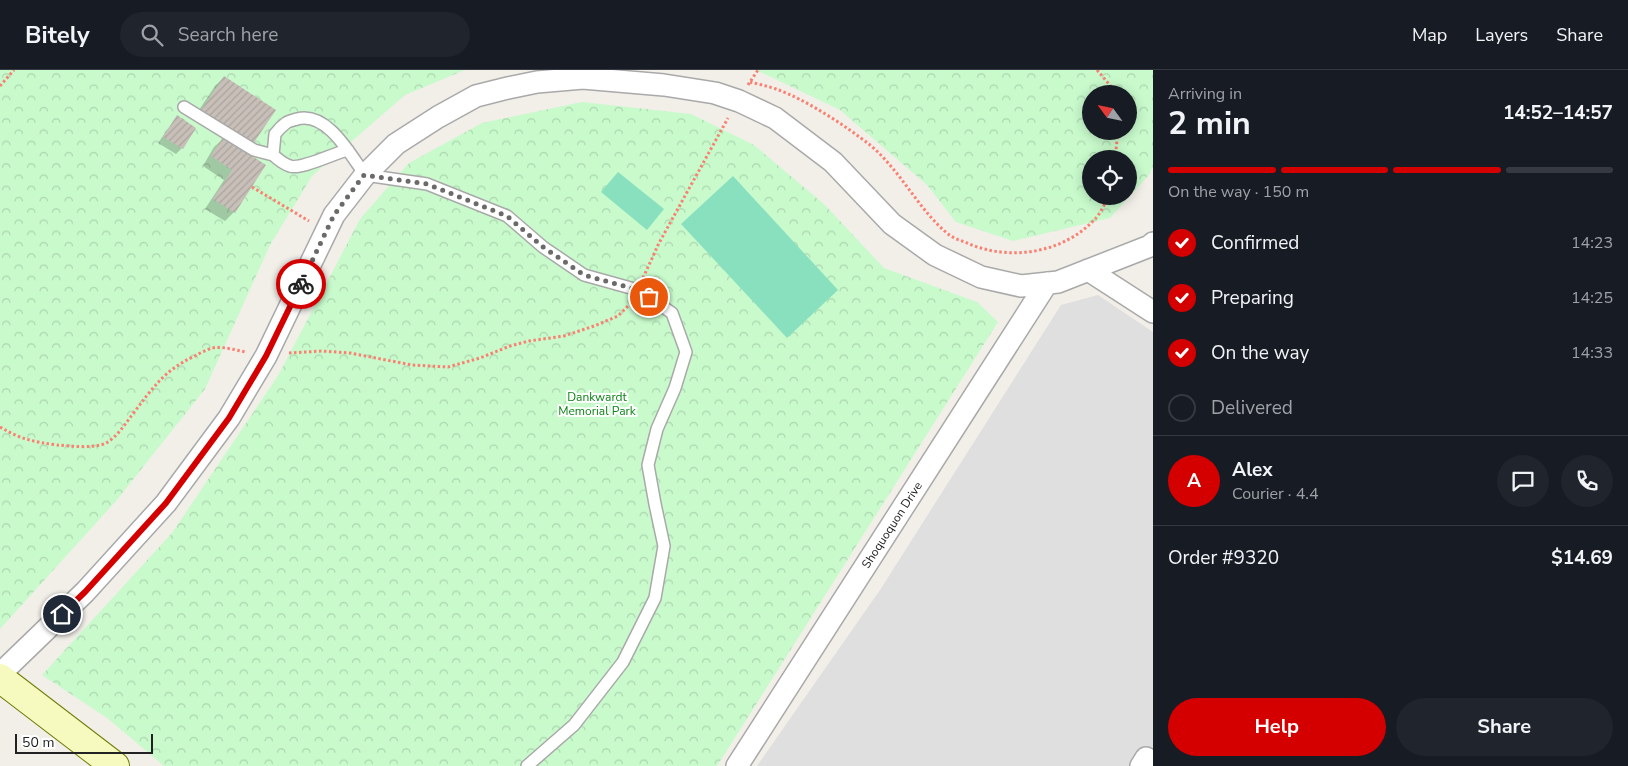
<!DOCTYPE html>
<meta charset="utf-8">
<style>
body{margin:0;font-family:"Nunito Sans",sans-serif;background:#20242c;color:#f1f3f6;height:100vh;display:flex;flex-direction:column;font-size:19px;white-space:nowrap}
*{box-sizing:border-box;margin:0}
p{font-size:16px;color:#9ea1a6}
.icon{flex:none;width:28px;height:28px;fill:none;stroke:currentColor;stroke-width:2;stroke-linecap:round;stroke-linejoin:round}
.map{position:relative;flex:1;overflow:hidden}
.sheet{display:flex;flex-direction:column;background:#171b24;width:475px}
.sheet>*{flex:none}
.needle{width:32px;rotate:303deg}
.tools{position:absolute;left:1082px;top:15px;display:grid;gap:10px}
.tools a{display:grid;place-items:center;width:55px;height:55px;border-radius:50%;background:#171b24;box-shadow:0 2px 12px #0003;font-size:25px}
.scale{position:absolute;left:15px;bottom:12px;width:138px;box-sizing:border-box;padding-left:5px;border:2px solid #222;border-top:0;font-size:14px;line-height:18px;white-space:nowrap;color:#222;-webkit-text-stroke:4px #fff;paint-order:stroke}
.pin{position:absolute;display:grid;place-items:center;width:42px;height:42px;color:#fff;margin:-21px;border:2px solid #fff;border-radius:50%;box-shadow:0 1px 5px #0007}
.courier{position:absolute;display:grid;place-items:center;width:50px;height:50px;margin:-25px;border:4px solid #d40000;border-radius:50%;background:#fff;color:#222;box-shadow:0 1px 6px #0007}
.head em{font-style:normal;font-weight:700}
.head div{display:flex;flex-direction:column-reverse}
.head{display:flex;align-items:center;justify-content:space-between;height:85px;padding:0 15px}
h1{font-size:32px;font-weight:700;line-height:38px}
.bar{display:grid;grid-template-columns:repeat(4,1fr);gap:8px 5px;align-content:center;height:60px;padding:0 15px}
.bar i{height:6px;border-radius:4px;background:#363941}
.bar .selected{background:#d40000}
.bar p{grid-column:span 4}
.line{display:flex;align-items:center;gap:12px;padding:0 15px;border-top:1px solid #363941}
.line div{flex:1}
.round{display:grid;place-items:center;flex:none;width:52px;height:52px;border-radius:26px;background:#20242c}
ol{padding:0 15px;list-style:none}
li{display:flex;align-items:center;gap:15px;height:55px}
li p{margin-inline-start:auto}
li .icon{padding:5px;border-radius:50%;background:#d40000;color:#fff;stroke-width:4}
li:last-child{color:#9ea1a6}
li i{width:28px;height:28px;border:2px solid #363941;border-radius:50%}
.button{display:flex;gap:10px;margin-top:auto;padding:10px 15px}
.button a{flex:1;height:58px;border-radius:30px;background:#d40000;color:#fff;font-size:20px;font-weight:700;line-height:58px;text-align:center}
.button a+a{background:#20242c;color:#f1f3f6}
header{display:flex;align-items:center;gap:30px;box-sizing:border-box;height:70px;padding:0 25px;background:#171b24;border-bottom:1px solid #363941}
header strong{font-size:24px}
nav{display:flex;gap:28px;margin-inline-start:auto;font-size:18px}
.search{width:350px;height:45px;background:#20242c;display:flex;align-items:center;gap:12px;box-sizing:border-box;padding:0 18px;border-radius:28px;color:#9ea1a6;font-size:19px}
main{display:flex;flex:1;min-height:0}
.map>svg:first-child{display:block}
.residential{fill:#e0dfdf}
.park{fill:url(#park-crowns);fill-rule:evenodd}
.pitch{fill:#88e0be}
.shadow{fill:#0003}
.building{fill:url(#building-hatch)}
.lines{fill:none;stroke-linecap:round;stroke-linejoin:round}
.lane-casing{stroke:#a9a9a9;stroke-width:14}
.street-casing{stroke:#a9a9a9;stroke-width:24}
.secondary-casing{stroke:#707d05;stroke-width:30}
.path{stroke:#fa8072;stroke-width:3;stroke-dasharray:2.5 2.5;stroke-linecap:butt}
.lane{stroke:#fff;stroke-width:11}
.street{stroke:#fff;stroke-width:21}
.secondary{stroke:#f7fabf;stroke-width:28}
.done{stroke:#6b6a68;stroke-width:5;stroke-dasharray:0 9}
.route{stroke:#d40000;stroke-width:6}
.labels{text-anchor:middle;stroke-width:4;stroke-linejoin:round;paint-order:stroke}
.park-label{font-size:12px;fill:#0c8416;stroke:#fff}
.street-label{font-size:12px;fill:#222;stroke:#fff}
</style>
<header>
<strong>Bitely</strong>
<div class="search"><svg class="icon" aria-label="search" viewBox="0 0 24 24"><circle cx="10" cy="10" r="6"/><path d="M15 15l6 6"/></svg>Search here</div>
<nav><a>Map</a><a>Layers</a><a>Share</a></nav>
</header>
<main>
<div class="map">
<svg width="1153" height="696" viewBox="0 0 1153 696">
<defs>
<pattern id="park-crowns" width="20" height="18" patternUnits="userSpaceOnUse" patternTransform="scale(1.25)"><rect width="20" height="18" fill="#c8facc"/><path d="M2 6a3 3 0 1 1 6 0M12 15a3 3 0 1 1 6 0" fill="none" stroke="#acd6af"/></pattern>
<pattern id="building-hatch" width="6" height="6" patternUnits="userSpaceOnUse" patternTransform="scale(1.25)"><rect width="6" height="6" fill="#c7bfb8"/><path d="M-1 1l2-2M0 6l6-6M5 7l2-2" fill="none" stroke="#aba49e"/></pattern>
</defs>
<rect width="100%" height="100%" fill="#f2efe9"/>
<path class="residential" d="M1098 225 1153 262V696H757L880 520 1061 235Z"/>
<path class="park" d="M0 0H465L405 25 312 106 270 175 205 319 116 431 0 559Z
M756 0H1153V96L1149 105 1110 148 1013 171 956 152 927 115 840 40ZM1091 24H1129V61H1091ZM1091 89H1129V126H1091Z
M582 32 691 44 754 75 825 135 884 198 977 232 998 252 717 696H164L107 648 42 605 172 463 279 304 360 149 409 93 482 53Z"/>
<path class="pitch" d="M618 102 664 139 647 160 601 122Z
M733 106 838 220 787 268 681 154Z"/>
<path class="shadow" d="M224 7 252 73 244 82 264 95 234 142 225 151 205 139 224 110 203 96 214 77 223 69 193 49 215 16Z
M177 47 195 58 182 78 176 84 158 73 172 53Z"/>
<path class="building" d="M224 6 276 40 253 74 201 40Z
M177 45 196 58 183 79 163 67Z
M223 67 266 95 235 143 213 129 232 100 211 86Z"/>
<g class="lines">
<g class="lane-casing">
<path id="lane" d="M184 37 254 80 273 85
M348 80C334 83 301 100 290 96 283 94 278 89 273 85L275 64C278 60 282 56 286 53 289 51 294 50 297 49 327 41 350 84 365 105L427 114 507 146 543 177 584 205 638 220 672 243 686 282 675 318 657 359 648 395 655 434 664 476 655 528 623 592 574 655 527 696"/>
</g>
<g class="street-casing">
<path id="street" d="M1088 200 1153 242
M0 604 85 522 166 433 229 348 266 286 334 145 365 105 396 74 438 47 476 26 508 18 537 12 583 8 664 15 715 23 739 31 775 48 833 92 892 154 935 185 981 207 1021 216 1058 212 1150 176 1153 173
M737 696 1047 213
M1141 696 1146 688"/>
</g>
<g class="secondary-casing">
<path id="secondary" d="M0 608 115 696"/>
</g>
<path class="path" d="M1097 0 1114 20 1115 24
M750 12C758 14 767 16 776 19 805 29 846 56 870 75 901 101 918 139 948 164 953 168 959 170 965 172 1007 192 1063 184 1095 149 1100 144 1105 134 1108 126
M748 15 758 0
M0 16 14 0
M1115 89 1118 61
M252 117 309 151
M643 208 659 173 728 48
M289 283 322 281 350 283 412 295 448 297 480 288 510 276 529 271 564 266 594 256 618 246 632 232
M0 357C20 369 34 372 57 375 71 376 94 379 106 373 117 367 125 354 132 345 152 319 164 300 195 286 200 283 206 280 212 278 223 276 235 280 246 282"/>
<use href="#lane" class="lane"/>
<use href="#street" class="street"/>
<use href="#secondary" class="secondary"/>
</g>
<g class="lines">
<path class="done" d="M301 214 334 145 364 105 427 114 507 146 543 177 584 205 638 220 649 227"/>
<path class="route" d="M62 544 85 522 166 433 229 348 266 286 301 214"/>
</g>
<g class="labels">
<g class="park-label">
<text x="597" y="331">Dankwardt<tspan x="597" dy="14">Memorial Park</tspan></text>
</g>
<g class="street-label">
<text transform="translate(892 455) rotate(-57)" y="4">Shoquoquon Drive</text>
</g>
</g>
</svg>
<div class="tools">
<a><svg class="needle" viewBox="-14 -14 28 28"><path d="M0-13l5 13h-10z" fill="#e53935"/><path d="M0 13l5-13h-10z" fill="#9ea1a6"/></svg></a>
<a><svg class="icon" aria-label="locate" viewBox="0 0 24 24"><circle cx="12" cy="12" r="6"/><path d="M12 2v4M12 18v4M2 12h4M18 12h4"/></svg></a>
</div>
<div class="scale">50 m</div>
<div class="pin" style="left:649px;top:227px;background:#ea580c"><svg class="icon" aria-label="bag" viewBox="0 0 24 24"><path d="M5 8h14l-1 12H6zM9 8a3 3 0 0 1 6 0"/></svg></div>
<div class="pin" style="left:62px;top:544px;background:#1f2937"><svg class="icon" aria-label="home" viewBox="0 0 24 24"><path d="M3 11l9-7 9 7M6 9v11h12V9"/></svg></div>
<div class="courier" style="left:301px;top:214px"><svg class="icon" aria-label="bike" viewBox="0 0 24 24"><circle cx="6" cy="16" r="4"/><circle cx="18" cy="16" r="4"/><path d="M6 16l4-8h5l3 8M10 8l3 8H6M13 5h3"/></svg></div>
</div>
<section class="sheet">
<div class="head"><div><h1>2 min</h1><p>Arriving in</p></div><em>14:52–14:57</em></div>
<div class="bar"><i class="selected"></i><i class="selected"></i><i class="selected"></i><i></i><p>On the way · 150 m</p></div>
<ol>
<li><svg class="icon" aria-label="check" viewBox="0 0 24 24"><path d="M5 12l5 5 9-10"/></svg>Confirmed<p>14:23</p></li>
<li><svg class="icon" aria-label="check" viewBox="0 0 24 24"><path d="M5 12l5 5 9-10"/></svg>Preparing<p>14:25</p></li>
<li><svg class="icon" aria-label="check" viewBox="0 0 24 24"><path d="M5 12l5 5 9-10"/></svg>On the way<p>14:33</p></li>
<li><i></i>Delivered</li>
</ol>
<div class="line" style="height:90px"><b class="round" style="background:#d40000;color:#fff">A</b><div><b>Alex</b><p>Courier · 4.4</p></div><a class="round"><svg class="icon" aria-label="chat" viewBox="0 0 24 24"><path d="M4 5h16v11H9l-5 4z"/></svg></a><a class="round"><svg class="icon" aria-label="phone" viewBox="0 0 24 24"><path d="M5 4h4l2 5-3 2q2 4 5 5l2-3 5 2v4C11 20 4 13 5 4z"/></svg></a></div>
<div class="line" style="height:65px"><div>Order #9320</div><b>$14.69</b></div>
<div class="button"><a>Help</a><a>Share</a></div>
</section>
</main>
